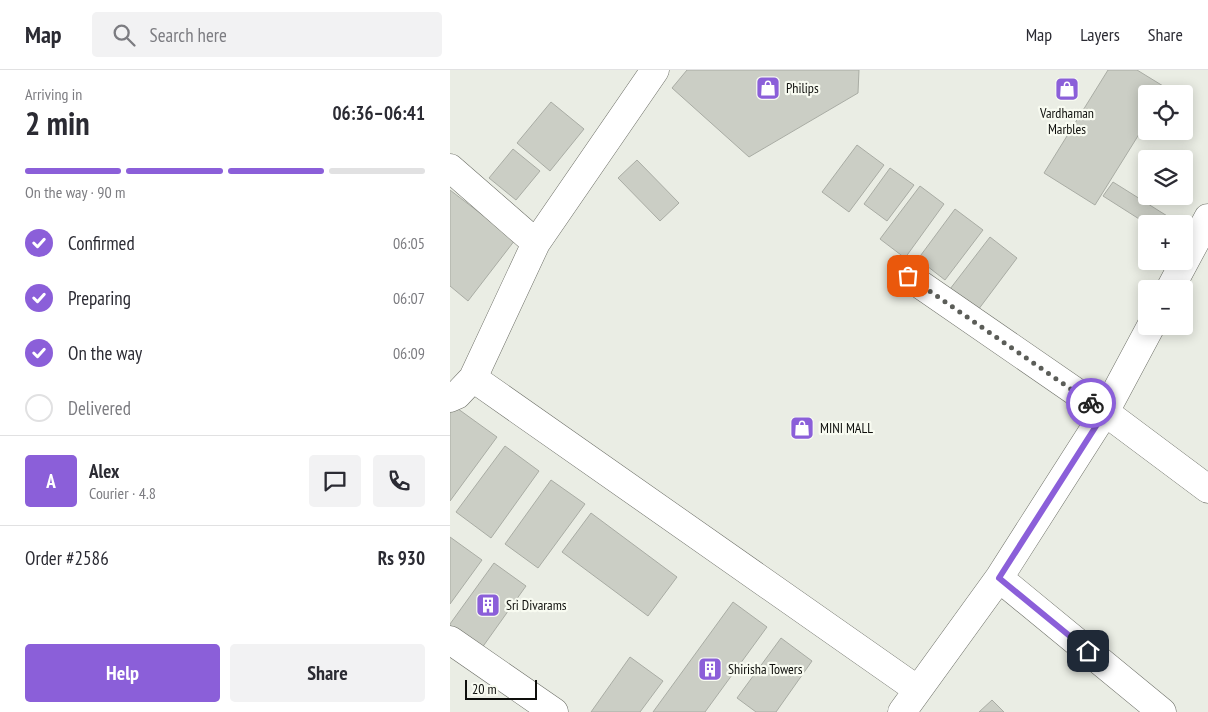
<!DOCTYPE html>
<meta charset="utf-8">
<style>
body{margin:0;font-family:"PT Sans Narrow",sans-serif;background:#f2f2f3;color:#2b2b33;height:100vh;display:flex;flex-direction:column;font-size:19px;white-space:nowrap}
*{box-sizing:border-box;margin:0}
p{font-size:16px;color:#7c7c81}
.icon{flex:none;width:28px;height:28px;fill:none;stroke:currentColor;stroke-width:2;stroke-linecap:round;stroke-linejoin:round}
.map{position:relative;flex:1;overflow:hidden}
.panel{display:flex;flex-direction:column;background:#fff;width:450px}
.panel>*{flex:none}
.fabs{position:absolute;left:688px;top:15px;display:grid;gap:10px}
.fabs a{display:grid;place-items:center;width:55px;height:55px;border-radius:5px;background:#fff;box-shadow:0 2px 12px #0003;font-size:25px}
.scale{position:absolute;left:15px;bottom:12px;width:72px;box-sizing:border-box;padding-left:5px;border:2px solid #0e0f0c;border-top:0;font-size:14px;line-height:18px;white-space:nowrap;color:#0e0f0c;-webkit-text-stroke:4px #f8fbf1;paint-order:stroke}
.pin{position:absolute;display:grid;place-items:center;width:42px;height:42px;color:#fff;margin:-21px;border-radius:10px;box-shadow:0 2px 8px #0006}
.courier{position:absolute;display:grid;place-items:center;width:50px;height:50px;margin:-25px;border:4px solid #8b5fd9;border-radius:50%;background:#fff;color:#222;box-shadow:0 1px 6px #0007}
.headline em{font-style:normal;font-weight:700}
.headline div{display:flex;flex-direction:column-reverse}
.headline{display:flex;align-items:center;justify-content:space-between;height:85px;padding:0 25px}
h1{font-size:32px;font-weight:700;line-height:38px}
.bar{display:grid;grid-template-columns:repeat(4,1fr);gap:8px 5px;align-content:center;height:60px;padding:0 25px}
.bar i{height:6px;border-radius:4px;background:#e1e1e2}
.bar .selected{background:#8b5fd9}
.bar p{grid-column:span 4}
.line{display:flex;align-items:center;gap:12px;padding:0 25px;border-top:1px solid #e1e1e2}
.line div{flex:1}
.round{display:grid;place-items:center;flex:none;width:52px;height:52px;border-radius:5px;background:#f2f2f3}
ol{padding:0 25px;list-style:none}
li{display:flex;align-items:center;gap:15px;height:55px}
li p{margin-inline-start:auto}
li .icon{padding:5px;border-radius:50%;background:#8b5fd9;color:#fff;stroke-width:4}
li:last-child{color:#7c7c81}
li i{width:28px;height:28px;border:2px solid #e1e1e2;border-radius:50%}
.button{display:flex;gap:10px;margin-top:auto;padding:10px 25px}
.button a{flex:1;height:58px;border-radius:5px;background:#8b5fd9;color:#fff;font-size:20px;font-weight:700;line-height:58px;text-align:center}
.button a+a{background:#f2f2f3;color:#2b2b33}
header{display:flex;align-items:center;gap:30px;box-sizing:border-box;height:70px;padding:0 25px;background:#fff;border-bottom:1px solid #e1e1e2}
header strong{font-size:24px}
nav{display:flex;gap:28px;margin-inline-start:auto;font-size:18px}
.search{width:350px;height:45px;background:#f2f2f3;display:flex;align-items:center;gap:12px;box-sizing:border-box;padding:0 18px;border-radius:5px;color:#7c7c81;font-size:19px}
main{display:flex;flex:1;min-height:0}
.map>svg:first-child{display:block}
.building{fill:#cbcec5;stroke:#a9aca4}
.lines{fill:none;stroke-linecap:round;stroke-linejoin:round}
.minor-casing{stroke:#6d6f67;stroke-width:29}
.minor{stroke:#fff;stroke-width:28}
.done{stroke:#5b5d58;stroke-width:5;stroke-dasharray:0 9}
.route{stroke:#8b5fd9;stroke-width:6}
.labels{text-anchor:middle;stroke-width:4.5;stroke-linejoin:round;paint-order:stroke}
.poi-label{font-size:14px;fill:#0e0f0c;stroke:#f8fbf1;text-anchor:start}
</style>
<header>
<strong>Map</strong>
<div class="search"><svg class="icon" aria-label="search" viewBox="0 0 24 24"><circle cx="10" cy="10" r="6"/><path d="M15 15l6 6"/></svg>Search here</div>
<nav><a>Map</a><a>Layers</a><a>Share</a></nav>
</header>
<main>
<section class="panel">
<div class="headline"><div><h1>2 min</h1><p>Arriving in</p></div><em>06:36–06:41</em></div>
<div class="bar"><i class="selected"></i><i class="selected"></i><i class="selected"></i><i></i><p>On the way · 90 m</p></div>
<ol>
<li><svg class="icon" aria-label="check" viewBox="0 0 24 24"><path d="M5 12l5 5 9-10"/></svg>Confirmed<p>06:05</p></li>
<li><svg class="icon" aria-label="check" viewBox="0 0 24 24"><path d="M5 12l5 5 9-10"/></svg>Preparing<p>06:07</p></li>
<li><svg class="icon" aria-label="check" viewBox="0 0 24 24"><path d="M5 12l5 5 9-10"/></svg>On the way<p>06:09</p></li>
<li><i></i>Delivered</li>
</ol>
<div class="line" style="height:90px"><b class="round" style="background:#8b5fd9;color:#fff">A</b><div><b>Alex</b><p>Courier · 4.8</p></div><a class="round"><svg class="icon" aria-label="chat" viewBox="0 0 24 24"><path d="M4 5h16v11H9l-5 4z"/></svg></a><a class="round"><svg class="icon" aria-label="phone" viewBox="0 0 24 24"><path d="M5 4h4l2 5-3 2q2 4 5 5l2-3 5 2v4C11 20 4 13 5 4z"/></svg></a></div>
<div class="line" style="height:65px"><div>Order #2586</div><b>Rs 930</b></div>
<div class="button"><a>Help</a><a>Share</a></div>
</section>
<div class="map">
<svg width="758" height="642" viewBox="0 0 758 642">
<rect width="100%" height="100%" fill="#eaede4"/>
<path class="building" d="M237 0H409L408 23 299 87 222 18Z
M658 0H687L718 19 715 24H696V53L645 135 594 103Z
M101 32 134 59 100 101 67 73Z
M407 75 434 95 399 142 372 122Z
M63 79 90 101 66 130 39 108Z
M187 90 229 133 210 151 168 108Z
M440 98 464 115 437 151 414 134Z
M663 112 722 149 719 154H697L653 126Z
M470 116 494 134 455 188 430 169Z
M0 120 65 170 18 231 0 216Z
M505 139 533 160 495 210 468 189Z
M540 167 567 188 528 240 500 219Z
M4 336 47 367 0 431V342Z
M55 376 89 401 41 468 6 442Z
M101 410 135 434 88 498 55 474Z
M141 443 227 507 198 546 112 482Z
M0 467 32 490 0 534Z
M44 493 76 516 29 582 0 561V554Z
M283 532 317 557 255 642H203Z
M331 568 362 591 326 642H306L287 628Z
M180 587 213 611 190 642H141Z
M542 630 554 642H529Z"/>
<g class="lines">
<g class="minor-casing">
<path id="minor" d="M0 98 86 173
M720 219 758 148
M701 256 655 342 758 419
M23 308 468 620
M0 328 7 325 23 308 86 173 205 0
M549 508 712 642
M0 570 104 642
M452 642 549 508 655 342 458 206"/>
</g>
<use href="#minor" class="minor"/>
</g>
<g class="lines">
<path class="done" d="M458 206 641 333"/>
<path class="route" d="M638 581 549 508 655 342 641 333"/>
</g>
<defs>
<g id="shop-square" transform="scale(1.25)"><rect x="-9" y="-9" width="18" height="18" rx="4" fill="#8b5fd9" stroke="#f8fbf1"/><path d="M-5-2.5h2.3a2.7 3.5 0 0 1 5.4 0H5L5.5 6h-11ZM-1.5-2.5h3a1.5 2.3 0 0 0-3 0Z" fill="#fff"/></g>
<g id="building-square" transform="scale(1.25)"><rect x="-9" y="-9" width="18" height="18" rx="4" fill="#8b5fd9" stroke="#f8fbf1"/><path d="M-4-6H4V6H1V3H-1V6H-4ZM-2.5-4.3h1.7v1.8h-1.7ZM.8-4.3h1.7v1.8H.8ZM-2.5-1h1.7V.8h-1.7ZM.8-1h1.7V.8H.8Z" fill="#fff"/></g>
</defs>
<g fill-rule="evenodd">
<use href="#shop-square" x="318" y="18"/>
<use href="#shop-square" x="617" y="19"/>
<use href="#shop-square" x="352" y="358"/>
<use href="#building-square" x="38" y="535"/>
<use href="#building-square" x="260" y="599"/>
</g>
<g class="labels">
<g class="poi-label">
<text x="336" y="23">Philips</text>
<text x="617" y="48" text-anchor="middle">Vardhaman<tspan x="617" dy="16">Marbles</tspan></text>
<text x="370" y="363">MINI MALL</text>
<text x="56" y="540">Sri Divarams</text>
<text x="278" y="604">Shirisha Towers</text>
</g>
</g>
</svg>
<div class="fabs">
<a><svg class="icon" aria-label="locate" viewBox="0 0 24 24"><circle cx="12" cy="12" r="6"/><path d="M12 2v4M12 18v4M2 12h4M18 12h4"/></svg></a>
<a><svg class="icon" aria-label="layers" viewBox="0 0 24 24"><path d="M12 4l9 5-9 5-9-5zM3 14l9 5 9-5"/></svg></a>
<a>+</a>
<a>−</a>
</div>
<div class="scale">20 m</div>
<div class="pin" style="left:458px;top:206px;background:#ea580c"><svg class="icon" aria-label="bag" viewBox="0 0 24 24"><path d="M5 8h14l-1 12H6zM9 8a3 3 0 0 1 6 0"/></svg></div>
<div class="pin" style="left:638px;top:581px;background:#1f2937"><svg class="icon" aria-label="home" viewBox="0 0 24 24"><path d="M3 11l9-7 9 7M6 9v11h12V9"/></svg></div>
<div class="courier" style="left:641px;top:333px"><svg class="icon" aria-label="bike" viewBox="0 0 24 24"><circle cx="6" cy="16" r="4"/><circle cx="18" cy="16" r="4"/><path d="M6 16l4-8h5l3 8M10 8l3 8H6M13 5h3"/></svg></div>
</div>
</main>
